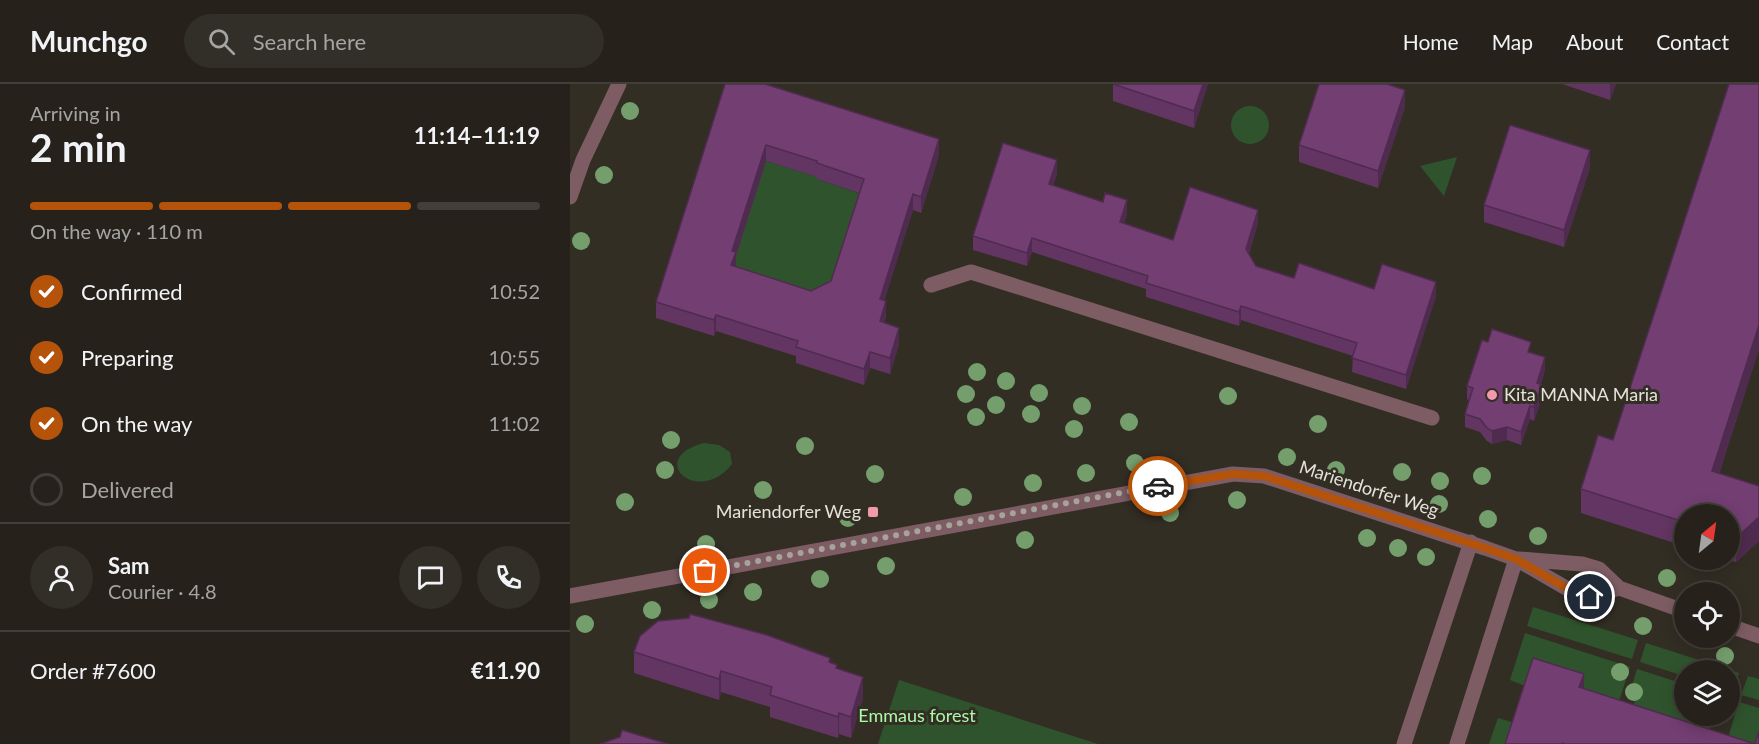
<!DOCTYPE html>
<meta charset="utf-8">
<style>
body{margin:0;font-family:Lato,sans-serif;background:#322f28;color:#f1f3f6;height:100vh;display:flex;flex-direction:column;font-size:22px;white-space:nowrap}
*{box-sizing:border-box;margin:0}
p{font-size:20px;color:#a4a4a3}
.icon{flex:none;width:33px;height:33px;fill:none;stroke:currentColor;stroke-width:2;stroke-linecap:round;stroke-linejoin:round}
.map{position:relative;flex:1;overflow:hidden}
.side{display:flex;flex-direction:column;background:#26221b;width:570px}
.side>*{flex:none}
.needle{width:39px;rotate:29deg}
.buttons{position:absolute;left:1104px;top:420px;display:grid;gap:12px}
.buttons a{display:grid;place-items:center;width:66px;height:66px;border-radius:50%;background:#26221b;box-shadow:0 3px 15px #0003,0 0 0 2px #423f3a;font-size:30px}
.pin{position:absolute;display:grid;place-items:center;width:51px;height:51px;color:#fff;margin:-26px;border:3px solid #fff;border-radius:50%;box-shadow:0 2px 6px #0007}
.courier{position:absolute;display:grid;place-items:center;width:60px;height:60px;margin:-30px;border:4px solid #b45309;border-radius:50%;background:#fff;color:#222;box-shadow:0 2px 8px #0007}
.overview em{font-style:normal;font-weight:700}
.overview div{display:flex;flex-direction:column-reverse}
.overview{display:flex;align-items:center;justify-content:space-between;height:102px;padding:0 30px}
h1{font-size:39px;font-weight:700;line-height:45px}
.bar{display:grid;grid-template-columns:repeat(4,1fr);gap:9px 6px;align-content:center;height:72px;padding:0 30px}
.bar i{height:8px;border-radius:4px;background:#423f3a}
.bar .current{background:#b45309}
.bar p{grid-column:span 4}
.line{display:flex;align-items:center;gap:15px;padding:0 30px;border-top:2px solid #423f3a}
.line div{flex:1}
.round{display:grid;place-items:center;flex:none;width:63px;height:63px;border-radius:32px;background:#322f28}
ol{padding:0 30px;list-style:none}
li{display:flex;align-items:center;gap:18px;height:66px}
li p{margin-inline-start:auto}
li .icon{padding:6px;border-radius:50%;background:#b45309;color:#fff;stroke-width:4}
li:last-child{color:#a4a4a3}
li i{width:33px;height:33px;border:3px solid #423f3a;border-radius:50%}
header{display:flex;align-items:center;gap:36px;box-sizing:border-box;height:84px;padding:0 30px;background:#26221b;border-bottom:2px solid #423f3a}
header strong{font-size:28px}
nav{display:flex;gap:33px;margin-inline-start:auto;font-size:21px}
.search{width:420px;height:54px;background:#322f28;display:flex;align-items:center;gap:15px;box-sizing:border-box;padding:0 21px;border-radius:33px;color:#a4a4a3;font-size:22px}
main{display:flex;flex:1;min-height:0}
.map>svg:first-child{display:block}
.green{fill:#2f542d}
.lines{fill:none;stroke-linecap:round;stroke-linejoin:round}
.minor{stroke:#7e5c64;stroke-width:15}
.tree{fill:#759e6d}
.wall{fill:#633562;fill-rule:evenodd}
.shaded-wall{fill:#502b50}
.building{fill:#733e72;stroke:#502b50;stroke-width:1.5;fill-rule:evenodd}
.done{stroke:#a7a39b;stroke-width:6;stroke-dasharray:0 10.8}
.route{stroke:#b45309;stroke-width:8}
.poi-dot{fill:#f29aad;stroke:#332e24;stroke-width:2}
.labels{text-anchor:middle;stroke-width:6;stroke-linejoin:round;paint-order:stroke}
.poi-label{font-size:18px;fill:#e5e2db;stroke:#332e24;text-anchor:start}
.street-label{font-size:18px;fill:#e5e2db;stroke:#332e24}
.park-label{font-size:18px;fill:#abfaa8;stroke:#332e24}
</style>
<header>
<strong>Munchgo</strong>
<div class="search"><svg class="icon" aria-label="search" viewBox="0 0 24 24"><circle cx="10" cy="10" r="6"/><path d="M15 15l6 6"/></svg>Search here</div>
<nav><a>Home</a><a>Map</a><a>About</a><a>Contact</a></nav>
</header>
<main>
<section class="side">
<div class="overview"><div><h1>2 min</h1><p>Arriving in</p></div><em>11:14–11:19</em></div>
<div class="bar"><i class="current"></i><i class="current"></i><i class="current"></i><i></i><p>On the way · 110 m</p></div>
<ol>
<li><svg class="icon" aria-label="check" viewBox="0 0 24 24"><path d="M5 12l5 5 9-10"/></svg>Confirmed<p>10:52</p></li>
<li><svg class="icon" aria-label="check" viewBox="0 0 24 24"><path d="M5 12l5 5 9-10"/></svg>Preparing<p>10:55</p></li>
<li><svg class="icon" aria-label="check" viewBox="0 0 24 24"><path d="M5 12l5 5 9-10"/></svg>On the way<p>11:02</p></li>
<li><i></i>Delivered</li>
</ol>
<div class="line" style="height:108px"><a class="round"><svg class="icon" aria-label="person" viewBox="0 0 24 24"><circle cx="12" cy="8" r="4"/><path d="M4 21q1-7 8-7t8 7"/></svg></a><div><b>Sam</b><p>Courier · 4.8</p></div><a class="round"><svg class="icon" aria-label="chat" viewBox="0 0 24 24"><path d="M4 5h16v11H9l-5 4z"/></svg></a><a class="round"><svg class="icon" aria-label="phone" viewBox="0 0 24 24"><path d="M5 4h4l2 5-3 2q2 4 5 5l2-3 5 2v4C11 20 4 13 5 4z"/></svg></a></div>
<div class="line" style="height:78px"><div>Order #7600</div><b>€11.90</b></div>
</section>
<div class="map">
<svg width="1189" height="660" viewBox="0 0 1189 660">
<rect width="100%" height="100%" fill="#332e24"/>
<path class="green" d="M661 41a19 19 0 1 1 38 0a19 19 0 1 1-38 0Z
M887 73 874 112 850 82Z
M196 77 247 93V95L294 111 261 213 162 183Z
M134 359 149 361 160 368 162 380C129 423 74 375 134 359Z
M963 523 1068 556 1062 575 957 542Z
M955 549 1060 583 1043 636 940 596Z
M1076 559 1169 589 1163 608 1160 607V586H1114V592L1070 578Z
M1067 585 1114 600V632H1156L1154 638 1143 635 1139 647 1063 622 1067 611 1060 608Z
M1178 592 1189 595V616L1171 611Z
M329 596 528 660H308Z
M1169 618 1189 624V660H1156Z
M928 634 948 640 942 660H919Z"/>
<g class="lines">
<path class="minor" d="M0 113 13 76 49 0
M361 201 401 188 862 334
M949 475 1012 480 1029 485 1049 504 1114 527
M0 512 663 390 694 392 915 464 946 475 1003 508 1020 513 1049 504
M1160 542 1189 552
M834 660 901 458
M887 660 946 475"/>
</g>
<g class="tree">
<circle cx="60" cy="27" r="9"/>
<circle cx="34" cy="91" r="9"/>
<circle cx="11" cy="157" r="9"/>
<circle cx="407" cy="288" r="9"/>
<circle cx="436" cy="297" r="9"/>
<circle cx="469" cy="309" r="9"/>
<circle cx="396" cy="310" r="9"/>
<circle cx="658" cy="312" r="9"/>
<circle cx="426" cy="321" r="9"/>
<circle cx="512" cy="322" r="9"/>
<circle cx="461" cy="330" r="9"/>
<circle cx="406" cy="333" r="9"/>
<circle cx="559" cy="338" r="9"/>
<circle cx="748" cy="340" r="9"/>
<circle cx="504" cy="345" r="9"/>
<circle cx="101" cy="356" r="9"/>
<circle cx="235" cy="362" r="9"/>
<circle cx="717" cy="373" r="9"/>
<circle cx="565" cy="379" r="9"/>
<circle cx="95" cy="386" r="9"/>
<circle cx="766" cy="386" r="9"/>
<circle cx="832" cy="388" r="9"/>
<circle cx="516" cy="389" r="9"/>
<circle cx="305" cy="390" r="9"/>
<circle cx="912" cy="392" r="9"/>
<circle cx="870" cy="397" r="9"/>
<circle cx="463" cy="399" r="9"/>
<circle cx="193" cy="406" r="9"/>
<circle cx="393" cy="413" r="9"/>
<circle cx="667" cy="416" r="9"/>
<circle cx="55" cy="418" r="9"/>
<circle cx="869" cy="420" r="9"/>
<circle cx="600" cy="429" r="9"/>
<circle cx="278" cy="434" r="9"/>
<circle cx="918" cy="435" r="9"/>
<circle cx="968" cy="452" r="9"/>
<circle cx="797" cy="454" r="9"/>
<circle cx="455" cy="456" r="9"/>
<circle cx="136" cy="460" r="9"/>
<circle cx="828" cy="464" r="9"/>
<circle cx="856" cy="473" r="9"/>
<circle cx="316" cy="482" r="9"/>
<circle cx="1097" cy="494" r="9"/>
<circle cx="250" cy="495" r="9"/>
<circle cx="183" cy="508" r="9"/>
<circle cx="139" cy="516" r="9"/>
<circle cx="82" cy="526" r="9"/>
<circle cx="15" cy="540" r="9"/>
<circle cx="1073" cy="542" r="9"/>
<circle cx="1155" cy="572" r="9"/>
<circle cx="1050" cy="588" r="9"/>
<circle cx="1064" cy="608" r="9"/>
</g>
<path class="wall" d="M155 0 369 71 351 129 343 126 314 216 316 233 314 239 329 260 320 290 300 284 294 301 226 279V272L146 247 144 252 86 234V218ZM196 77 247 93V95L289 109 261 197 241 207 166 183V172Z
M543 0H638L624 44 543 17Z
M992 0H1046L1040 16Z
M1189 0V265L1149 390 1189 402V457L1166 478 1157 476H1160V430H1114V462L1011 429V405L1043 356Z
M835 23 808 104 729 78V61Z
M1020 84 994 163 914 138V121Z
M487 90 483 102 557 130 554 140 603 156 688 139 679 170 686 182 724 194 804 205 866 212 836 305 782 288 783 272 671 236 669 242 576 213V205L462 168 457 182 403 166V152Z
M961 268 975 286 971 300 972 314 964 337 960 335 951 361 937 356 922 360 917 357 910 348 895 343V330L899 316 897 315V302Z
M119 534 260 579 267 585 293 614 281 654 269 650 268 654 200 633V623L151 608 149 616 64 589V568Z"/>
<path class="shaded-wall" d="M633 0H638L624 44V27Z
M1040 0H1046L1040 16Z
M835 6V23L808 104V87Z
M369 55V71L351 129V113Z
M196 61V77L166 172V184L161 181 162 167Z
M1020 66V84L994 163V146Z
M487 76V90L479 114V100Z
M343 110V126L310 231V215Z
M557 116V130L550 152V138Z
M688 126V139L676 179V165Z
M462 154V168L457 182V169Z
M866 198V212L836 305V291Z
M316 217V233L310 253V237Z
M671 222V236L669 242V228Z
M146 231V247L144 252V236Z
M1189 241V265L1142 411V387Z
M329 244V260L320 290V274Z
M300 268V284L294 301V285Z
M975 273V286L967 312V299Z
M972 301V314L964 337V323Z
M960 322V335L951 361V348Z
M937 343V356L922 360V347Z
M1189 433V457L1166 478V454Z
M151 587V608L149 616V595Z
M1014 590V612L1009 603Z
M293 593V614L281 654V633Z
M269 629V650L268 654V633Z"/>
<path class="building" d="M155 0H195L369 55 351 113 343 110 310 215 316 217 310 237 329 244 320 274 300 268 294 285 226 263 228 257 146 231 144 236 86 218ZM196 61 247 77V79L294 95 261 197 241 207 161 181 166 168 162 167Z
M543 0H633L624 27Z
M749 0H817L835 6 808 87 729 61Z
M1159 0H1189V241L1142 387 1189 402V433L1166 454 1160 452V430H1114V438L1011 405 1028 351 1043 356Z
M940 41 1020 66 994 146 914 121Z
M433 59 487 76 479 100 533 118 535 109 557 116 550 138 603 156 620 103 688 126 676 165 686 182 724 194 729 179 804 205 812 180 866 198 836 291 782 274 787 259 671 222 669 228 576 199 578 192 462 154 457 169 403 152Z
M922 245 961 258 958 268 975 273 967 299 972 301 964 323 960 322 951 348 937 343 922 347 917 344 910 335 895 330 903 304 897 302 912 256 918 258Z
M120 530 197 551 260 574 259 578 267 581 266 584 293 593 281 633 269 629 268 633 200 611 202 603 151 587 149 595 64 568 70 552 88 537 119 534Z
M963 574 1014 590 1009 603 1043 614 1185 660 1189 647V660H995L992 659 991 660H935Z
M52 646 98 660H30L50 653Z"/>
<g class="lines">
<path class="done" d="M135 487 588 402"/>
<path class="route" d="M588 402 663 390 694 392 915 464 946 475 1003 508 1020 513"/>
</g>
<g class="poi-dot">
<circle cx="922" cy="311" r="6"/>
<rect x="297" y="422" width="12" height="12" rx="3"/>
</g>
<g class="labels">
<g class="poi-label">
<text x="934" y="317">Kita MANNA Maria</text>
<text x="291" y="434" text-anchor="end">Mariendorfer Weg</text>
</g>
<g class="street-label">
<text transform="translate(799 405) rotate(18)" y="6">Mariendorfer Weg</text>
</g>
<g class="park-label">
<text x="347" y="638">Emmaus forest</text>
</g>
</g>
</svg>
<div class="buttons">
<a><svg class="needle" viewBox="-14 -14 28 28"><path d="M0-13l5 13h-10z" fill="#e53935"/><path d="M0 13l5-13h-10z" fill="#a4a4a3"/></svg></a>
<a><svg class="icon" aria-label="locate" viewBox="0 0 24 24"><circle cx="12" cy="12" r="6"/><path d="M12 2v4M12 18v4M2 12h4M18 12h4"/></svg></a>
<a><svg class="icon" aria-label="layers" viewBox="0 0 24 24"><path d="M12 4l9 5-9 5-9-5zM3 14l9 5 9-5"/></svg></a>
</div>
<div class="pin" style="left:135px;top:487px;background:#ea580c"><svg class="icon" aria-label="bag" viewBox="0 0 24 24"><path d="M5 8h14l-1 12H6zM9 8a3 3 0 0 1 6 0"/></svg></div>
<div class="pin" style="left:1020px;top:513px;background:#1f2937"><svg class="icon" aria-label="home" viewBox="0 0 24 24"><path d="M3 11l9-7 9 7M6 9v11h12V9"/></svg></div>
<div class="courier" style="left:588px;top:402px"><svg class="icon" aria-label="car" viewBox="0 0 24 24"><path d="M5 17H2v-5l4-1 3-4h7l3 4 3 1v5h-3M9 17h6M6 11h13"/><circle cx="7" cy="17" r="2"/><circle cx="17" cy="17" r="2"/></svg></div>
</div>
</main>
